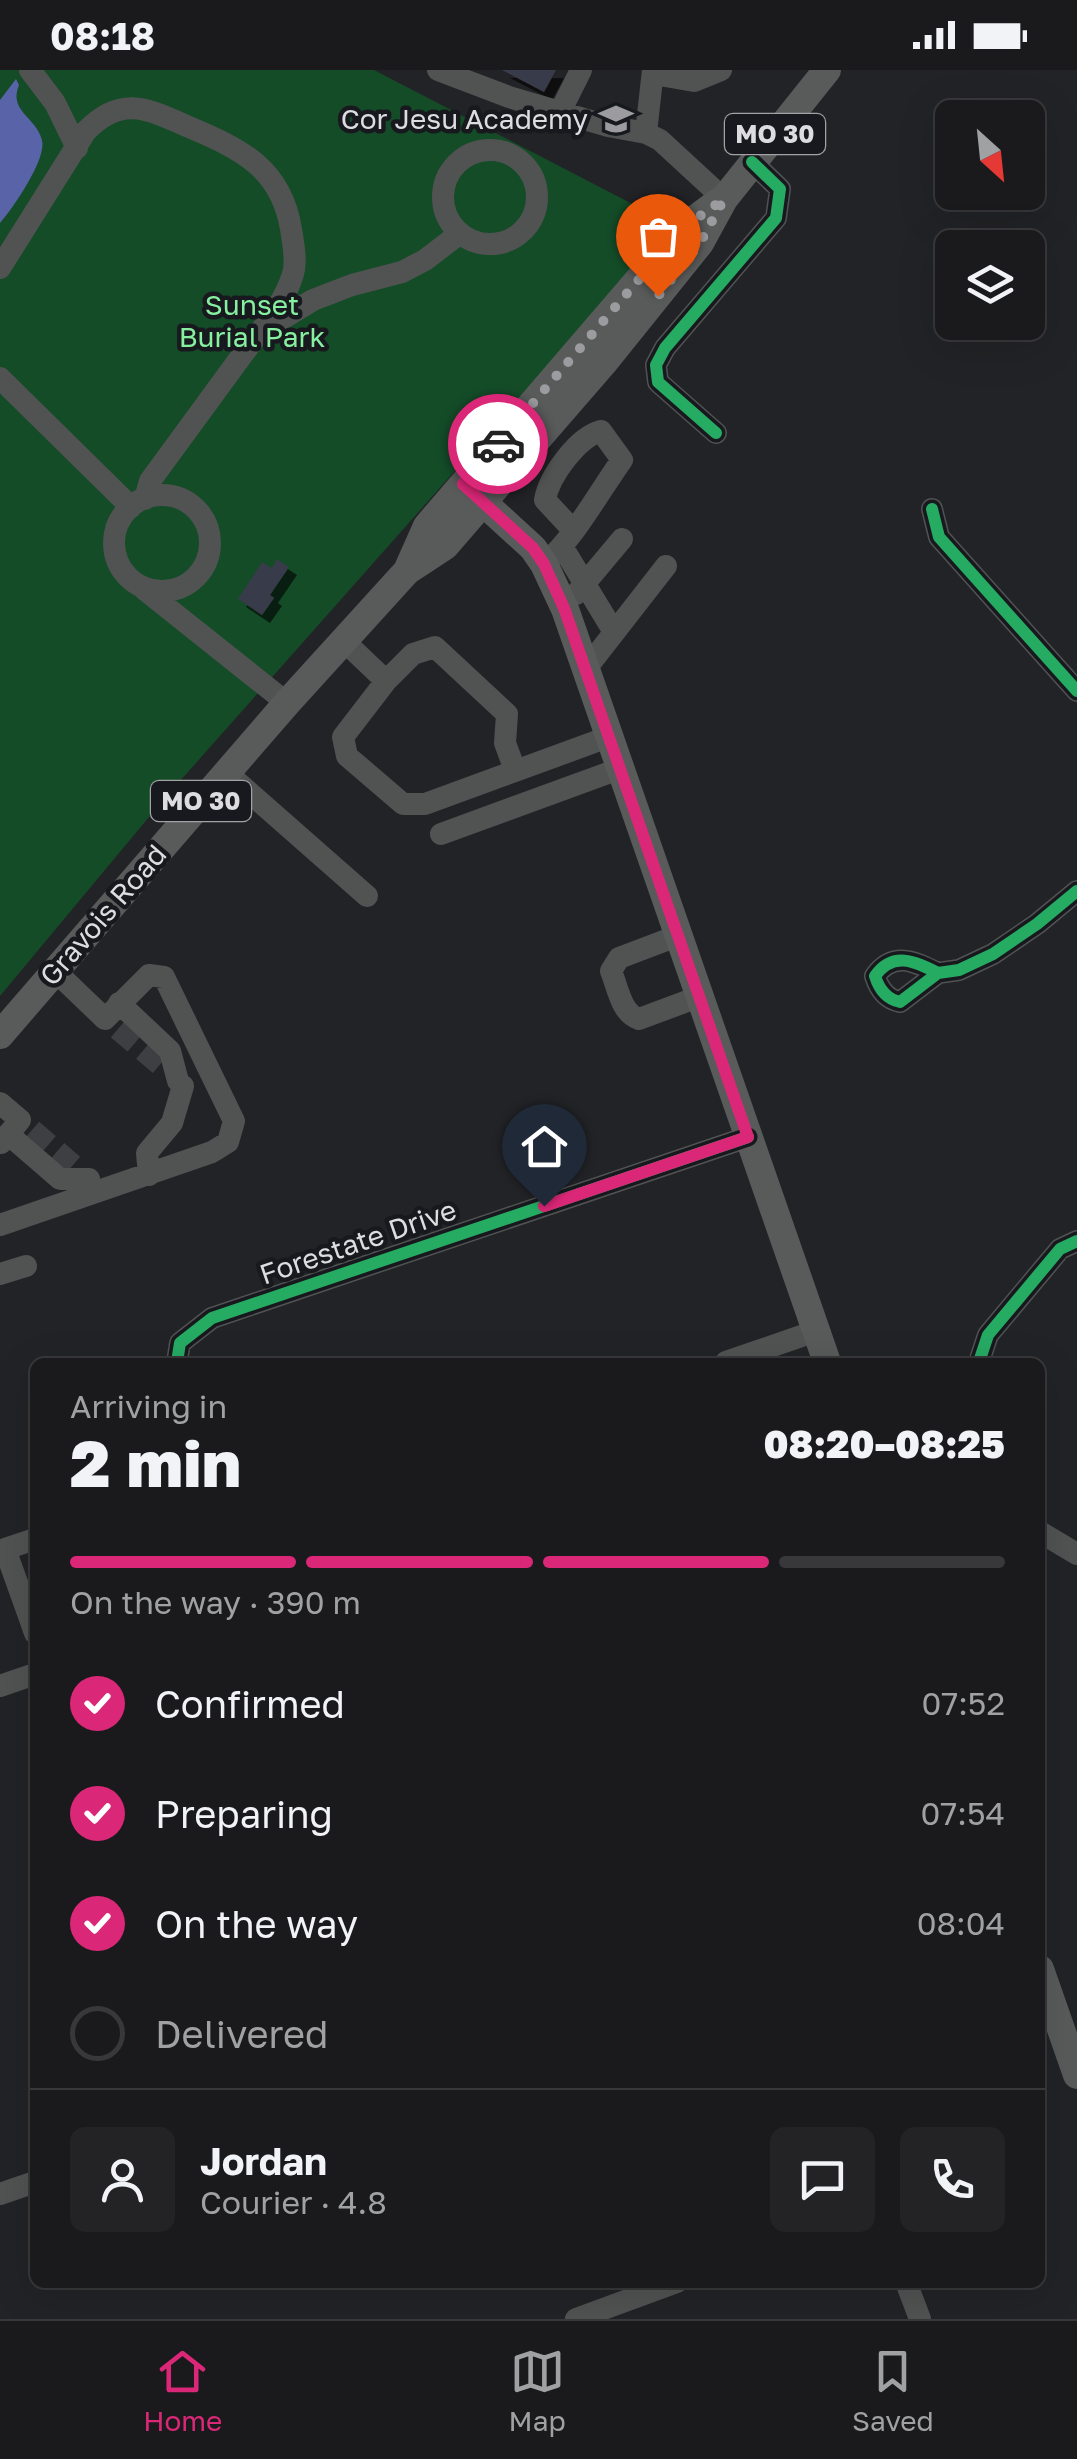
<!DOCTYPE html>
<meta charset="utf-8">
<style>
body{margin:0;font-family:"Golos Text",sans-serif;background:#232325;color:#f1f3f6;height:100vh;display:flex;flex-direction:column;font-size:38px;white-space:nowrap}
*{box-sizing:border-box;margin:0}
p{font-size:32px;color:#9fa1a3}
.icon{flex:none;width:55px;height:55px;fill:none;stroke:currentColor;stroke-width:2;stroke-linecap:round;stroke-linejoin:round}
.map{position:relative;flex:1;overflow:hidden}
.details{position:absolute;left:30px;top:1288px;width:1015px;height:930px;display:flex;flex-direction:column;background:#1a1a1c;border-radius:15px;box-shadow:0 10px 40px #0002,0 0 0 2px #38383b}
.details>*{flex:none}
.needle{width:65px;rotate:153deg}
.tools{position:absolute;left:935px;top:30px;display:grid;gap:20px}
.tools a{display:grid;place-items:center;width:110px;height:110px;border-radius:15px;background:#1a1a1c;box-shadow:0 10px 40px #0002,0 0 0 2px #38383b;font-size:50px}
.pin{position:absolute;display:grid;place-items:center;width:85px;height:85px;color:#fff;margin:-102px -42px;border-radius:50% 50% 50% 0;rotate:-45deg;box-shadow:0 0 10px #0007}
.pin .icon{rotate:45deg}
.courier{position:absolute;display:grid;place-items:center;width:100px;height:100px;margin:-50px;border:8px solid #db2777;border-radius:50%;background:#fff;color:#222;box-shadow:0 2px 12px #0007}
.overview em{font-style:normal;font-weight:800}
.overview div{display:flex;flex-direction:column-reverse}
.overview{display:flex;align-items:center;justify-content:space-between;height:170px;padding:0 40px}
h1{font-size:65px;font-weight:800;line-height:75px}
.bar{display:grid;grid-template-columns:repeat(4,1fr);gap:15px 10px;align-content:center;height:120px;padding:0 40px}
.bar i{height:12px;border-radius:8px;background:#38383b}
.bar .selected{background:#db2777}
.bar p{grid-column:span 4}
.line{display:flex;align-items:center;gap:25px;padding:0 40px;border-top:2px solid #38383b}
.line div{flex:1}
.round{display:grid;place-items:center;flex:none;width:105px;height:105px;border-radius:15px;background:#232325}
ol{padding:0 40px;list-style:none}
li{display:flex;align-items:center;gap:30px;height:110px}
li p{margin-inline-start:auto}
li .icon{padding:10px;border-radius:50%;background:#db2777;color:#fff;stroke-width:4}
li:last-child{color:#9fa1a3}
li i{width:55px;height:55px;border:5px solid #38383b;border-radius:50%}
.status{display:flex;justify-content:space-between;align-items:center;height:70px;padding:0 50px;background:#1a1a1c;direction:ltr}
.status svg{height:28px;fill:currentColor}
.dock{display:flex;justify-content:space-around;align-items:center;height:140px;border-top:2px solid #38383b;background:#1a1a1c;font-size:28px;color:#9fa1a3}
.dock a{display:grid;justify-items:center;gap:5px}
.dock .selected{color:#db2777}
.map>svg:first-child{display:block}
.green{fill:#144c28}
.water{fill:#5963a7}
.building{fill:#393a48;filter:url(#shadow)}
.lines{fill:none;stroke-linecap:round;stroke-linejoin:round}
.minor-tunnel{stroke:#3e3f42;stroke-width:22;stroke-dasharray:22 11;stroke-linecap:butt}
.minor{stroke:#515252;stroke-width:22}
.major{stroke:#595b5b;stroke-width:28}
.cycleway-casing{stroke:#18191e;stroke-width:19}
.cycleway{stroke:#26ab63;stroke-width:12}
.done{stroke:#9c9ca0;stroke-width:10;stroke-dasharray:0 18}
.route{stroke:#db2777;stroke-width:12}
.labels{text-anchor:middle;stroke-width:9;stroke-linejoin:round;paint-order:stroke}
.shield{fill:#18191e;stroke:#a2a2a6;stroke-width:2.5}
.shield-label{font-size:25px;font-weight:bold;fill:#dddde1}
.poi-label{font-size:28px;fill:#dddde1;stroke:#18191e;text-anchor:end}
.park-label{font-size:28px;fill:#86f0a0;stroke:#18191e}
.street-label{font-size:28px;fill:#dddde1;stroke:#18191e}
</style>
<div class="status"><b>08:18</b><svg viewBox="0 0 49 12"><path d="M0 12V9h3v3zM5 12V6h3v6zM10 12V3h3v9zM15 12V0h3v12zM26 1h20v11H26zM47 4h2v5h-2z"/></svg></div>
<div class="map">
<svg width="1077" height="2249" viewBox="0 0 1077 2249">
<defs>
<filter id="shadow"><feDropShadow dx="8" dy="8" stdDeviation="0" flood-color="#0009"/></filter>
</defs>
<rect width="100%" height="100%" fill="#222326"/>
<path class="green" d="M0 0H374L673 155 164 729 0 926Z"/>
<path class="water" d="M16 9 19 15C8 41 36 47 42 70 47 89 13 138 0 153V30Z"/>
<path class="building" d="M502 0H556L544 22Z
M277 489 289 497 270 525 274 528 262 545 238 529 262 492 272 498Z"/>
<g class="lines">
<path class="minor-tunnel" d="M118 959 164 998
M32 1060 73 1095"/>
<path class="minor" d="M30 0 55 33 77 78
M438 0 509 27 608 56 646 63 660 70 724 129
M654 4 694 11 721 0
M560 42 581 0
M646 63 653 0
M443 127a47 47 0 1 1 94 0a47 47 0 1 1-94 0Z
M0 198 86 61C122 24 148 39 189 57 241 79 281 98 291 159 293 172 297 191 293 204 284 235 259 262 240 288 210 329 180 370 150 411L145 429
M267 258 313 230 352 215 402 202 425 190 459 164
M0 308 131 437
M716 363 658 312 656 295 665 278 776 148 780 119 752 92
M114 473a48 48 0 1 1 96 0a48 48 0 1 1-96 0Z
M932 439 939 467 1077 621
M563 478 614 562
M544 494C573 470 599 422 622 390L601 361C578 367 549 406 545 430L572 459
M145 520 287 633
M576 524 622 469
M344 571 386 611
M585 600 666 496
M515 700 505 673 507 644 435 577 413 584 386 611 343 667 347 686 403 734H425L608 667
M226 702 367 826
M441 764 619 699
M677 866 619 888 611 901C618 918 621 943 639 949L698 927
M938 903C914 891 893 881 875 906 879 919 886 929 900 932L938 903 959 900 993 884 1037 854 1077 821
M119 933 170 981 178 1011
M0 1033 20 1050 1 1073
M8 1064 60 1109H89
M149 1105 147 1083 172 1053 183 1016
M0 1155 212 1082 228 1072 234 1051 164 907 149 905 105 949 55 901
M0 1204 26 1196
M177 1292 180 1273 212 1248 748 1067
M726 1292 816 1261
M979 1292 988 1265 1060 1179 1077 1171
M1040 1462 1077 1484
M35 1469 5 1479 35 1563
M0 1616 35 1604
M0 2124 35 2112
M906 2212 920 2249
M576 2249 677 2212"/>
<path class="major" d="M463 414 533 478 544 494 565 539 827 1292
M407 501 427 456 683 158 718 132
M0 965 287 633 407 501 445 476 606 290 700 173 724 129 827 0
M1040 1899 1077 2005"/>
<g class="cycleway-casing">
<path id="cycleway" d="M716 363 658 312 656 295 665 278 776 148 780 119 752 92
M932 439 939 467 1077 621
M938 903C914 891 893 881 875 906 879 919 886 929 900 932L938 903 959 900 993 884 1037 854 1077 821
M177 1292 180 1273 212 1248 748 1067
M979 1292 988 1265 1060 1179 1077 1171"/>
</g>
<use href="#cycleway" class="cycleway"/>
</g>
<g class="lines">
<path class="done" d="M498 374 683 158 724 129 700 173 658 226"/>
<path class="route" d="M498 374 463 414 533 478 544 494 564 538 748 1067 544 1136"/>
</g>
<defs>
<g id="school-bare" transform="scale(2.7)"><path d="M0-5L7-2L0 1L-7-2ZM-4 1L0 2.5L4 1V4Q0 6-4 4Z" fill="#9c9ca0" stroke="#18191e" stroke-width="2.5" paint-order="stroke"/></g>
</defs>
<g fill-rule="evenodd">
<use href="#school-bare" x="616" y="49"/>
</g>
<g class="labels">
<g class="shield">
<rect x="725" y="44" width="100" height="40" rx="8"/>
<rect x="151" y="711" width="100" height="40" rx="8"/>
</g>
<g class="shield-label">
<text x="775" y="73">MO 30</text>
<text x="201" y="740">MO 30</text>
</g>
<g class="poi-label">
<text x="588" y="59">Cor Jesu Academy</text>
</g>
<g class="park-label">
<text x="252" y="245">Sunset<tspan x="252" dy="32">Burial Park</tspan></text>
</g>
<g class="street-label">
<text transform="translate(103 845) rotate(-49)" y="10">Gravois Road</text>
<text transform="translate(358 1172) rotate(-19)" y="10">Forestate Drive</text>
</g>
</g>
</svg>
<div class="tools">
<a><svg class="needle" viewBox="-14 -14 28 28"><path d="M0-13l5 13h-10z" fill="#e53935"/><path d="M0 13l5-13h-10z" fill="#9fa1a3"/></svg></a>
<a><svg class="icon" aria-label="layers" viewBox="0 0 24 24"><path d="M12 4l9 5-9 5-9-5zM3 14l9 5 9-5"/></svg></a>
</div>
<div class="pin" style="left:658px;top:226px;background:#ea580c"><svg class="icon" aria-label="bag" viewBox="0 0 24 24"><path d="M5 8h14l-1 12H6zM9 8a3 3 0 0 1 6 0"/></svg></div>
<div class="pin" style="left:544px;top:1136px;background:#1f2937"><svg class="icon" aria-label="home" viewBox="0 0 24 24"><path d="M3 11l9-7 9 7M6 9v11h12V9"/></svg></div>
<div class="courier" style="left:498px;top:374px"><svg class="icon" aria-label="car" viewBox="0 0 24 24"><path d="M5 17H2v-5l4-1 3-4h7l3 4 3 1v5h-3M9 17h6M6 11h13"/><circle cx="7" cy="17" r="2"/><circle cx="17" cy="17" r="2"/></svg></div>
<section class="details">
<div class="overview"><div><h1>2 min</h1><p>Arriving in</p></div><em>08:20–08:25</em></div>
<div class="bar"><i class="selected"></i><i class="selected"></i><i class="selected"></i><i></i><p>On the way · 390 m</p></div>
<ol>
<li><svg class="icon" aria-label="check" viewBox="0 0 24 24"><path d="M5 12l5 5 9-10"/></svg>Confirmed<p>07:52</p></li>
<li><svg class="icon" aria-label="check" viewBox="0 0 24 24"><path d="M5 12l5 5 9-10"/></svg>Preparing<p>07:54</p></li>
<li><svg class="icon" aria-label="check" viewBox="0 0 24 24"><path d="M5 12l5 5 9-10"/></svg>On the way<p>08:04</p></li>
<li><i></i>Delivered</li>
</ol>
<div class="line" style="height:180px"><a class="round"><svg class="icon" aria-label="person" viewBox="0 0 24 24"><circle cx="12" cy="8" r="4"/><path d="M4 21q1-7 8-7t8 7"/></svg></a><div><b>Jordan</b><p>Courier · 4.8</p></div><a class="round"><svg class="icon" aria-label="chat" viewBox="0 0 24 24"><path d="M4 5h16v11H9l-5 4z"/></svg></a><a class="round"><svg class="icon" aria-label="phone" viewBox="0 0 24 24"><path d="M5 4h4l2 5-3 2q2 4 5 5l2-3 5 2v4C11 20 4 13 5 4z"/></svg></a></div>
</section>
</div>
<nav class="dock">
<a class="selected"><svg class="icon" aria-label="home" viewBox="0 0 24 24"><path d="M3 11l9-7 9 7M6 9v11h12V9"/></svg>Home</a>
<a><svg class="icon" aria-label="map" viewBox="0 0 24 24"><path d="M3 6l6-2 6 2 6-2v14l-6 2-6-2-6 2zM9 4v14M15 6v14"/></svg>Map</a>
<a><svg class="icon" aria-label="saved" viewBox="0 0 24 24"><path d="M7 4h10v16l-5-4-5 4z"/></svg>Saved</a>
</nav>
